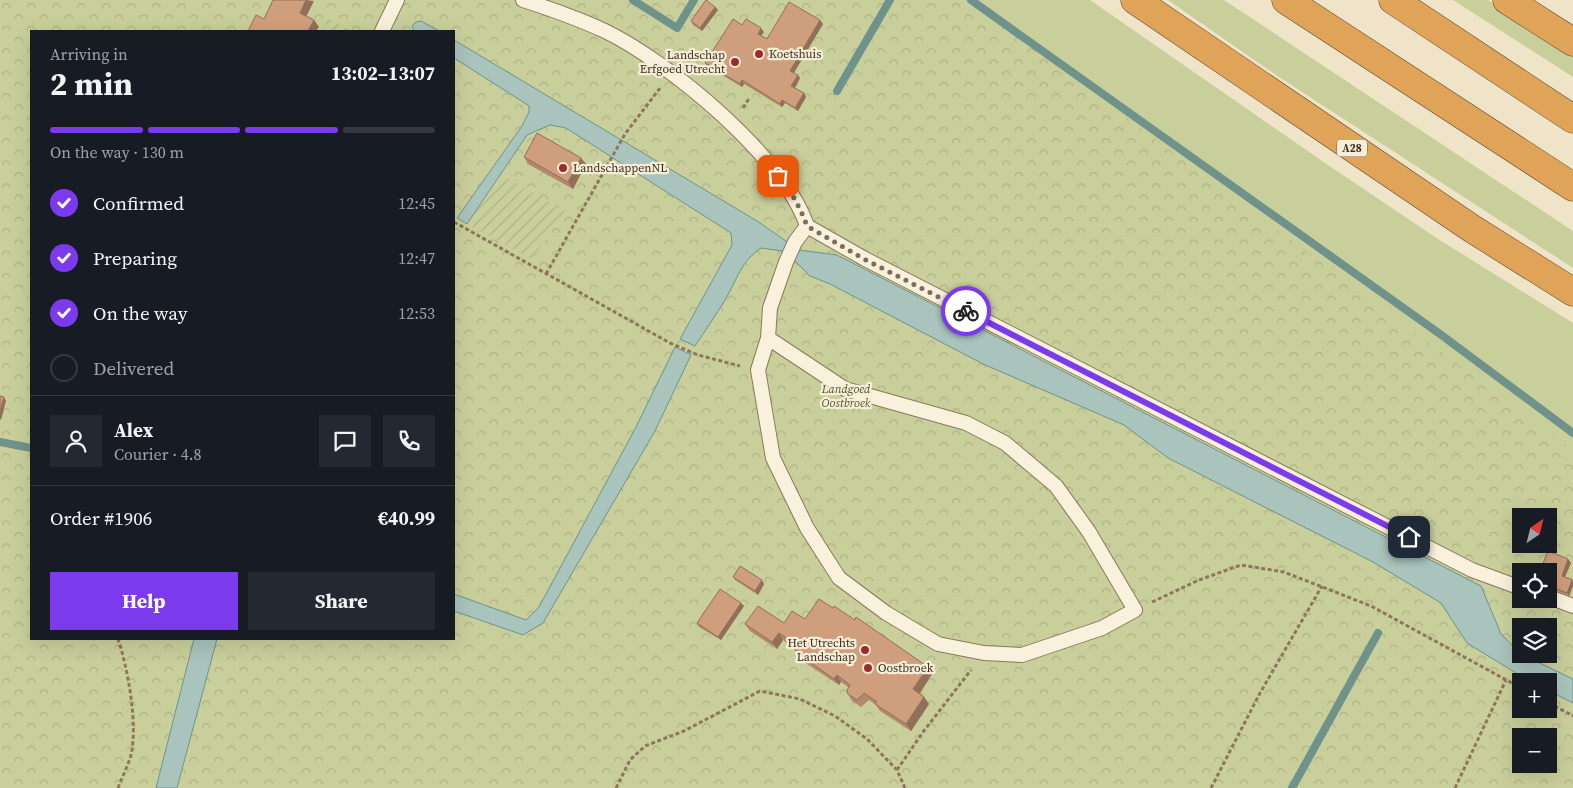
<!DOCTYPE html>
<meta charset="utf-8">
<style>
body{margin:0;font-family:"Source Serif 4",serif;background:#242831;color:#f1f3f6;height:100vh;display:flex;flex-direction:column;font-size:19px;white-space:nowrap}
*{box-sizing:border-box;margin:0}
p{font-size:16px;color:#9ea1a6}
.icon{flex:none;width:28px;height:28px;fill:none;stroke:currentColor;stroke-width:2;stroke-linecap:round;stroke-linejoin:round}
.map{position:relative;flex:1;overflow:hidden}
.drawer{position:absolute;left:30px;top:30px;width:425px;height:610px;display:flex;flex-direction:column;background:#171b24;border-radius:0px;box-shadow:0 5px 20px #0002}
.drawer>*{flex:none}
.needle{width:32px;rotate:35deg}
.fabs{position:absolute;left:1512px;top:508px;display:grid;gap:10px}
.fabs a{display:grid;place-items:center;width:45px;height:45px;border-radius:0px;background:#171b24;box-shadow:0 5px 20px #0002;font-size:25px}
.pin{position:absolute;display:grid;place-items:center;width:42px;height:42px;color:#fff;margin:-21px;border-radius:10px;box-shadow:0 2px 8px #0006}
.courier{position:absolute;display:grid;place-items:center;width:50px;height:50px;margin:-25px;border:4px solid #7c3aed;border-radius:50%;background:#fff;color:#222;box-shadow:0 1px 6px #0007}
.overview em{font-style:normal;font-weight:700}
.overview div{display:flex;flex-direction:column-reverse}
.overview{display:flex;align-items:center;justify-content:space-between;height:85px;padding:0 20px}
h1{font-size:32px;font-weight:700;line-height:38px}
.bar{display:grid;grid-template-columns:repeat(4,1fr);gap:8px 5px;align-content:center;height:60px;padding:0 20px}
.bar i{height:6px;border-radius:4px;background:#363941}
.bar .selected{background:#7c3aed}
.bar p{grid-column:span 4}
.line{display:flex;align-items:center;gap:12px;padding:0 20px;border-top:1px solid #363941}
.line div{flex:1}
.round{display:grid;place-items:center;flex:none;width:52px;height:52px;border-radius:0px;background:#242831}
ol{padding:0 20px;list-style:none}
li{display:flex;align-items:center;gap:15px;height:55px}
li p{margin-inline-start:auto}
li .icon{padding:5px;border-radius:50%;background:#7c3aed;color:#fff;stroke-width:4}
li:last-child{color:#9ea1a6}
li i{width:28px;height:28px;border:2px solid #363941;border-radius:50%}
.button{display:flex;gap:10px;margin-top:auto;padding:10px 20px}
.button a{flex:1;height:58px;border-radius:0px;background:#7c3aed;color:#fff;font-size:20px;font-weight:700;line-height:58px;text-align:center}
.button a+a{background:#242831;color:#f1f3f6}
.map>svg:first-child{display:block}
.grass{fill:#c9cf9b}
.park{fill:url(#park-crowns);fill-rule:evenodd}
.garden{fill:url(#garden-furrows)}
.water{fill:#a9c4bc;stroke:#6f938a}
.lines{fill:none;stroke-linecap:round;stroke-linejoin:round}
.stream{stroke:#6f938a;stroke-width:8}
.lane-casing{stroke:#8d765c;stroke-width:16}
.highway-casing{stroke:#5b4430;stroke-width:29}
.path{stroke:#8d765c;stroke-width:3;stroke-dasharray:4 2.5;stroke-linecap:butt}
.lane{stroke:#faf1dc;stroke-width:14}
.highway{stroke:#e0a458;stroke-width:28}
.wall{fill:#b2896c}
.shaded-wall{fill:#916f58}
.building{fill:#cf9f7d;stroke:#916f58}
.done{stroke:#7c6e5b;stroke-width:5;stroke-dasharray:0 9}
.route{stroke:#7c3aed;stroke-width:6}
.poi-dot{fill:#9e2a2b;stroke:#f7eed8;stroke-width:2}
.labels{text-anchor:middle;stroke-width:4.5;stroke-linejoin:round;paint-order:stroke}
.shield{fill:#f7eed8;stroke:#756857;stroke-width:1}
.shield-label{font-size:11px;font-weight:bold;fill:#3d2e20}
.poi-label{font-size:12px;fill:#3d2e20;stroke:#f7eed8;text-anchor:start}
.park-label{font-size:12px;font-style:italic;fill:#4d5a26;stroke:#f7eed8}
</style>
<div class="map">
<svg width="1573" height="788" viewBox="0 0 1573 788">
<defs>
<pattern id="park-crowns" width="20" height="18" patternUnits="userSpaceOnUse" patternTransform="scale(1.25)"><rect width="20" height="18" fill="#c9cf9b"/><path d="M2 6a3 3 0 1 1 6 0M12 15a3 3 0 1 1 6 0" fill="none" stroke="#aeb285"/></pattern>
<pattern id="garden-furrows" width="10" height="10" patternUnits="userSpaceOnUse" patternTransform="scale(1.25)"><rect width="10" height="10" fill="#c9cf9b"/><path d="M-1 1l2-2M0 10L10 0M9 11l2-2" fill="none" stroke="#aeb285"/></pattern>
</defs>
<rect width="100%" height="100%" fill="#f0e4c8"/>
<path class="grass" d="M882 0H1090L1325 163 1438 239 1573 323V525Z
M1168 0H1224L1573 231V268L1276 75Z
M1453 0H1488L1573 55V77Z"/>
<path class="park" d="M0 0H969L1573 450V788H0ZM31 31H454V639H31ZM1521 516H1549V544H1521ZM1521 571H1549V599H1521ZM1521 626H1549V654H1521ZM1521 681H1549V709H1521ZM1521 736H1549V764H1521Z"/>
<path class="garden" d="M328 19 352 31H322Z
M500 174 565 211 532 259 467 224Z"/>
<path class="water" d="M421 21 439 31H414L412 26 416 22Z
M454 40 757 221 799 250 837 255 1481 586 1501 634 1521 654 1573 679V703L1549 691V681H1529L1467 643 1441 603 1373 562 1168 458 1124 425 983 364 830 284 810 276 794 260 782 251 761 248C741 261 737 280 725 300 716 315 705 331 695 346L680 339 732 245 731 233 566 128 550 125 527 135 467 224 457 218 522 126 529 112V106L523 102 454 58Z
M675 347 691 355 655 431 543 623 523 635 454 611V594L526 620 539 607 636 427Z
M194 639H217L177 788H156Z"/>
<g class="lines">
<path class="stream" d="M633 0 677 28 694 0
M971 0 1440 334 1573 433
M837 91 890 0
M0 442 31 448
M1292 788 1378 633"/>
<g class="lane-casing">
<path id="lane" d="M523 0C551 9 579 19 605 31 669 62 785 158 807 226L795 242 786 262 770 308 768 338 758 370 773 458 807 528 839 578 886 613 938 644 984 653 1022 655 1102 628 1135 610 1089 532 1056 486 1005 443 966 423 845 389 768 338
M382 31 397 0
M807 226 865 259 1472 570 1521 588
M1549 597 1573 606"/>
</g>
<g class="highway-casing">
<path id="highway" d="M1135 0 1471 228 1573 292
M1286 0 1573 187
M1393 0 1573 119
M1507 0 1573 42"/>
</g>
<path class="path" d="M743 108 750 97
M454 222 670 343 698 355 740 366
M546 274 625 134 660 88
M1152 602 1199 580 1241 565 1284 572 1371 606 1521 688
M1549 703 1573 716
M897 770 923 732 971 670
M118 788C122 777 128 766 131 755 138 724 128 669 118 639
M616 788 630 760 645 746 684 731 760 691 800 699 835 716 867 739 897 770 905 788
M1211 788 1260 693 1322 586
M1455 788 1506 680"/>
<use href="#lane" class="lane"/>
<use href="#highway" class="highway"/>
</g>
<path class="wall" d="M715 7 718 10 702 31 693 25 691 21Z
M823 24 794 73 800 78 795 88 804 93 806 97 798 111 785 103 782 107 744 84 742 87 707 66 705 63 764 32 761 36 767 39Z
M524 157 586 164 573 189 528 164Z
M1568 559 1571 563 1565 577 1573 582V586L1569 596 1549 588V571Z
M733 577 764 584 758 595 735 580Z
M741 603 744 606 721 640 699 627 697 623Z
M805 619 932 674 920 693 924 697 929 704 911 731 880 711 876 705 869 700 861 707 852 701 848 694V687L841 682 839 685 804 662 793 648 794 647 783 640 777 649 750 631 745 624 784 623Z"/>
<path class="shaded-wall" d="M306 0 314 1 305 19 300 13Z
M715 7 718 10 702 31 700 28Z
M314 20 319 27 316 31H308Z
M820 20 823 24 793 74 790 71Z
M761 28 764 32 760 37 758 34Z
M798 75 800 78 794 89 791 86Z
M742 80 744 84 742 87 740 84Z
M804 93 806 97 798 111 795 108Z
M782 100 785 103 782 107 780 104Z
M581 158 586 164 573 189 568 182Z
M4 397 6 401 1 420 0 419V411Z
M1568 559 1571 563 1564 579 1562 576Z
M762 580 764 584 758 595 755 591Z
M1572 580 1573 582V586L1569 596 1567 593Z
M741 603 744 606 721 640 718 637Z
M779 633 783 640 777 649 772 642Z
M928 667 932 674 918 696 913 689Z
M837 675 841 682 839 685 834 679Z
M924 697 929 704 911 731 906 724Z"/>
<path class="building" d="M273 0H306L300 13 314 20 308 31H248L256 15 264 19Z
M706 0 715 7 700 28 691 21Z
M789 2 820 20 790 71 798 75 791 86 804 93 795 108 782 100 780 104 742 80 740 84 705 63 733 19 742 25 746 19 761 28 758 34 767 39Z
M537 133 581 158 568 182 524 157Z
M0 396 4 397 0 411Z
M1548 551 1568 559 1562 576 1572 580 1567 593 1549 586V571H1540Z
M740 566 762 580 755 591 733 577Z
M720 589 741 603 718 637 697 623Z
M819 599 833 608 834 606 855 620 856 617 928 667 913 689 924 697 906 724 875 704 877 702 864 693 857 700 848 694 847 690 850 685 837 675 834 679 800 655 801 653 793 648 796 644 779 633 772 642 745 624 758 606 784 623 792 611 805 619Z"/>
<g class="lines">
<path class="done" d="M778 176C791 191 800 207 807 226L864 259 966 311"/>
<path class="route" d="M966 311 1409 537"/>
</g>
<g class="poi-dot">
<circle cx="759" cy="54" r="5"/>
<circle cx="735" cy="62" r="5"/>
<circle cx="563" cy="168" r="5"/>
<circle cx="865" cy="650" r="5"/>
<circle cx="868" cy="668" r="5"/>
</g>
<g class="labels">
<rect class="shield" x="1337" y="139.5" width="30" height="17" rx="4"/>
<g class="shield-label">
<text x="1352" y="152">A28</text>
</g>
<g class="poi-label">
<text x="769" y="58">Koetshuis</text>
<text x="725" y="59" text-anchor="end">Landschap<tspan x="725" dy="14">Erfgoed Utrecht</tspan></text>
<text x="573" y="172">LandschappenNL</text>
<text x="855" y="647" text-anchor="end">Het Utrechts<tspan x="855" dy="14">Landschap</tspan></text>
<text x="878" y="672">Oostbroek</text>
</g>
<g class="park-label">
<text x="846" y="393">Landgoed<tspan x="846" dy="14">Oostbroek</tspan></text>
</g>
</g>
</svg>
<div class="fabs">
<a><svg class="needle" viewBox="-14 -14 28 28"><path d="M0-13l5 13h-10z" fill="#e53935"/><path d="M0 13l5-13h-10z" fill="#9ea1a6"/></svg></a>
<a><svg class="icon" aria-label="locate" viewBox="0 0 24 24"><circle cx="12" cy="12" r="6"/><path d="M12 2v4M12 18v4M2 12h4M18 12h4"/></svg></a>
<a><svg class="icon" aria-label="layers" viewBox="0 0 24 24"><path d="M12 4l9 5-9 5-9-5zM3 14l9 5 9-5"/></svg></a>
<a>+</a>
<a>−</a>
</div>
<div class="pin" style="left:778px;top:176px;background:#ea580c"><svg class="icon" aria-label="bag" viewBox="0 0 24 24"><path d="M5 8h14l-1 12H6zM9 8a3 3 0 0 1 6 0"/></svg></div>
<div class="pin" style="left:1409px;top:537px;background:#1f2937"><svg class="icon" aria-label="home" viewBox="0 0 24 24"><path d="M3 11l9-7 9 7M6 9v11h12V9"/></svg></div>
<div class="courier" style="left:966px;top:311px"><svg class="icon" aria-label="bike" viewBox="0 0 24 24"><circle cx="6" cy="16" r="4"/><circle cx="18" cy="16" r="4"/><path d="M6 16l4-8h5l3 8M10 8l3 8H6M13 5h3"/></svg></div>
<section class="drawer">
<div class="overview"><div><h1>2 min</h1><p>Arriving in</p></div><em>13:02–13:07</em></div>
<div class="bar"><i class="selected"></i><i class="selected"></i><i class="selected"></i><i></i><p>On the way · 130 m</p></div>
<ol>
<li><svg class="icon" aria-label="check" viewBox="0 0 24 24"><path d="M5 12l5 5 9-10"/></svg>Confirmed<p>12:45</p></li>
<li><svg class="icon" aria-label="check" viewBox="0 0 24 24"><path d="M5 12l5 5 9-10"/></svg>Preparing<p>12:47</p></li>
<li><svg class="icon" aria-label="check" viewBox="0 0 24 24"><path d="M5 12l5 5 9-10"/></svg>On the way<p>12:53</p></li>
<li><i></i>Delivered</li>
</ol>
<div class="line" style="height:90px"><a class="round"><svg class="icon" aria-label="person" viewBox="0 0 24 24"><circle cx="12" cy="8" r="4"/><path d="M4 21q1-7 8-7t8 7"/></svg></a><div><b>Alex</b><p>Courier · 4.8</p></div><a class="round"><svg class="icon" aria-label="chat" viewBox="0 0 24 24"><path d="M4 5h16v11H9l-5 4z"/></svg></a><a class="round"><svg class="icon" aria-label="phone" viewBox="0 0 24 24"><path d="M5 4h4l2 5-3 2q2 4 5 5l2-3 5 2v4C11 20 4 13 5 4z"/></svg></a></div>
<div class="line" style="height:65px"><div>Order #1906</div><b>€40.99</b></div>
<div class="button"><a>Help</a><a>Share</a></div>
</section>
</div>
